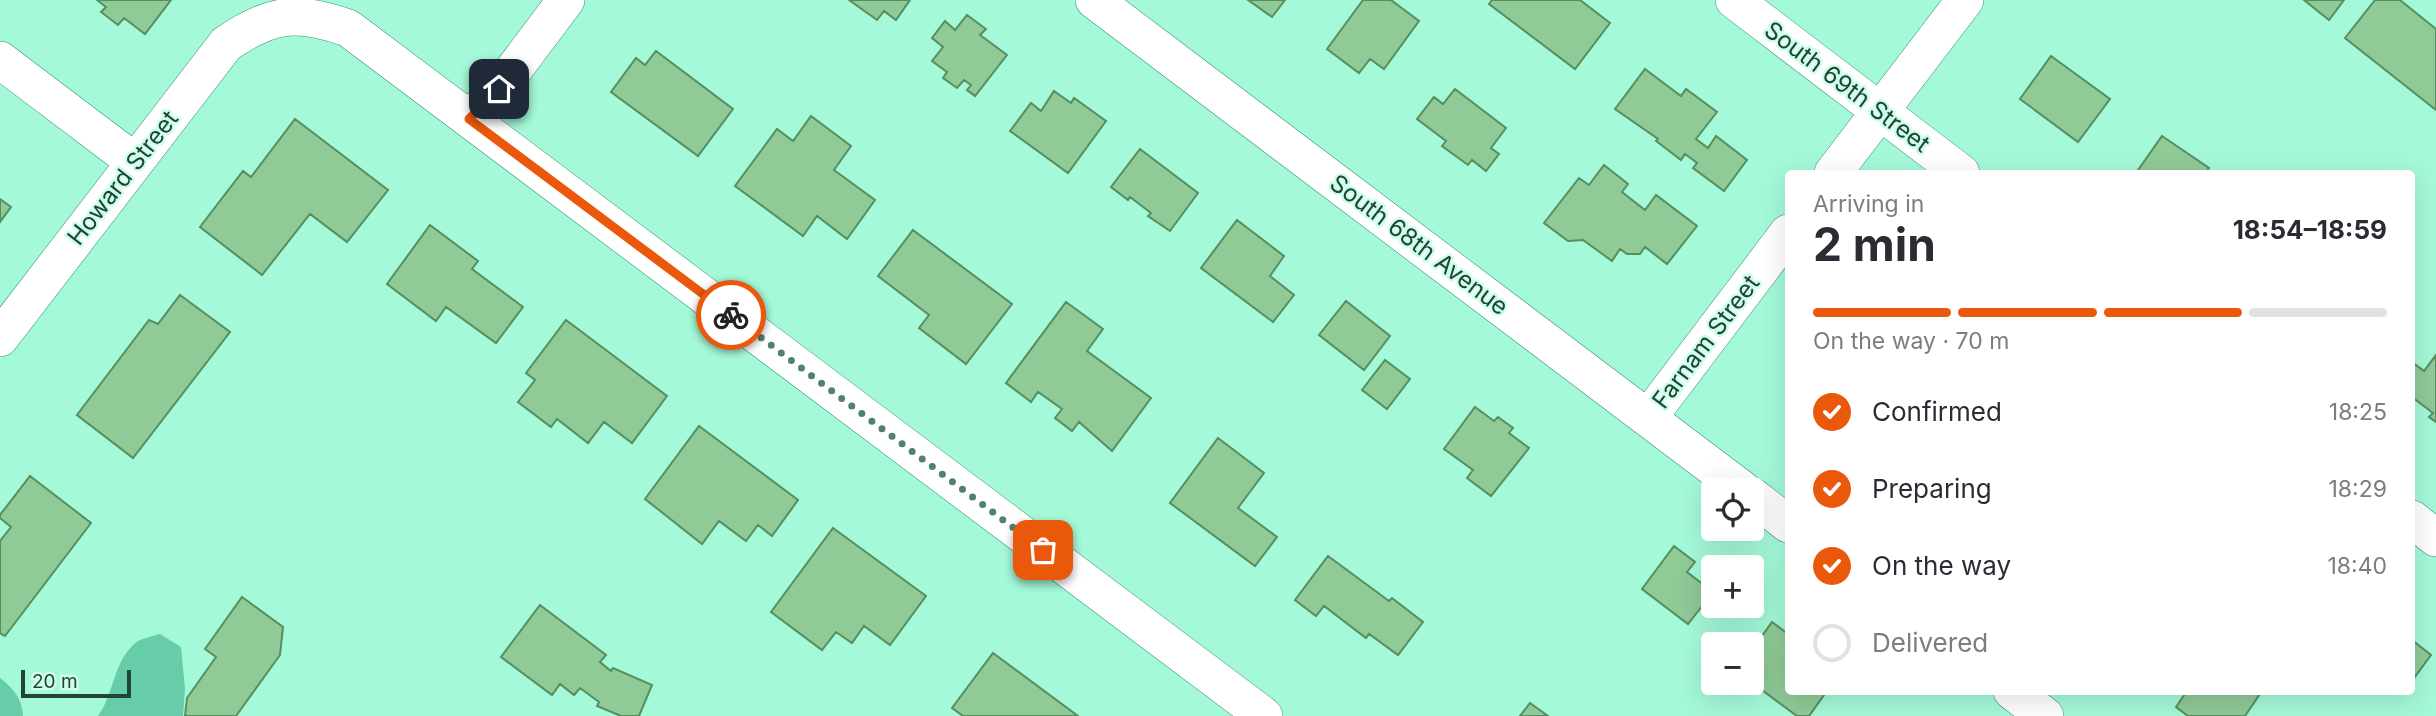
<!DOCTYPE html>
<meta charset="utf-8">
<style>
body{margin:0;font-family:Inter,sans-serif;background:#f7f7f7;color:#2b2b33;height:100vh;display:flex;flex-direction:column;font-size:26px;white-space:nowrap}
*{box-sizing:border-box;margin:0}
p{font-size:23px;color:#7c7c81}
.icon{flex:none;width:38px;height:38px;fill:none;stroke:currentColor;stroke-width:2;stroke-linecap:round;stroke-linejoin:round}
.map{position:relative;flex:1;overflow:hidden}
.drawer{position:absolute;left:1785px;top:170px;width:630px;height:525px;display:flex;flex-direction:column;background:#fff;border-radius:7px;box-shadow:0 7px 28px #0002}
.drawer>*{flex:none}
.controls{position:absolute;left:1701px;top:478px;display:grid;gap:14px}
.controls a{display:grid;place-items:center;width:63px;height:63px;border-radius:7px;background:#fff;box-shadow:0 7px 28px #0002;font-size:35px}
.scale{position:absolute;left:21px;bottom:18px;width:110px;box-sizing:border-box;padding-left:7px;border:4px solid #214437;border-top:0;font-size:19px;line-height:24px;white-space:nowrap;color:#214437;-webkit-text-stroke:5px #cdfeea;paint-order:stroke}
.pin{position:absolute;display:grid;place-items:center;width:60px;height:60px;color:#fff;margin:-30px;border-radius:14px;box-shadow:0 4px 10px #0006}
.courier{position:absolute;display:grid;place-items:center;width:70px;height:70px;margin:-35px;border:5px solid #ea580c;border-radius:50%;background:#fff;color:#222;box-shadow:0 2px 9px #0007}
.overview em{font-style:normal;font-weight:700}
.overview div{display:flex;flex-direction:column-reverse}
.overview{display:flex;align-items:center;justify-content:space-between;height:119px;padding:0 28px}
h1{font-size:46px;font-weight:700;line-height:52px}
.bar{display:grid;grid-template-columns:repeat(4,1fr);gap:10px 7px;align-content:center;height:84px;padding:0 28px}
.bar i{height:9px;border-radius:5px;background:#e1e1e2}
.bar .current{background:#ea580c}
.bar p{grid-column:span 4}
ol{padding:0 28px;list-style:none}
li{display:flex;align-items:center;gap:21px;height:77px}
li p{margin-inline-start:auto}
li .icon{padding:7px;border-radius:50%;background:#ea580c;color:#fff;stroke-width:4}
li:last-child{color:#7c7c81}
li i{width:38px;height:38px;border:4px solid #e1e1e2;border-radius:50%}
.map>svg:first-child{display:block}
.forest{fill:#67cca8}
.building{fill:#90ca97;stroke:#568f5f;stroke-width:2}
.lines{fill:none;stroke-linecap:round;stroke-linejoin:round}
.minor-casing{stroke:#398f72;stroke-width:38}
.minor{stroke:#fff;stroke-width:37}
.done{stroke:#4f836f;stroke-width:7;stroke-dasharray:0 12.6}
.route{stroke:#ea580c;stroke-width:9}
.labels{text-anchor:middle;stroke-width:5;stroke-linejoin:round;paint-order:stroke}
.street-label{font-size:24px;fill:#214437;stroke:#cdfeea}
</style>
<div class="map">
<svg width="2436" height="716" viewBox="0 0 2436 716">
<rect width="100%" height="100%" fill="#a4f9d8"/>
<path class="forest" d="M160 634 181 647 185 689 183 716H98C115 693 113 659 138 641 144 638 153 636 160 634Z
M0 678C13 688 22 698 23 716H0Z"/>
<path class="building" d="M97 0H171L145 34 124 18 118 25 101 12 106 7Z
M849 0H910L896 20 884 11 877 20Z
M1248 0H1285L1272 17Z
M1363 0H1391L1419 21 1384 69 1370 59 1359 73 1327 49Z
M1492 0H1580L1610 23 1575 69 1489 4Z
M2304 0H2344L2329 20Z
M2375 0H2400L2436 29V110L2345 38Z
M967 15 986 29 980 35 1007 55 975 96 967 90 971 85 964 80 957 88 943 78 947 72 932 61 943 47 932 38 945 21 955 30Z
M656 51 733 109 698 156 611 92 636 58 645 65Z
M2051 56 2110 99 2078 142 2020 99Z
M1645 69 1681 96 1686 89 1717 112 1696 139 1708 148 1716 136 1747 160 1724 191 1693 168 1697 163 1685 154 1681 160 1656 141 1658 139 1615 109Z
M1455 89 1506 128 1491 148 1499 154 1486 171 1472 160 1468 165 1442 146 1446 141 1417 119 1434 97 1443 104Z
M1054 91 1071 103 1074 98 1106 121 1068 173 1010 131 1031 103 1041 111Z
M811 116 851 146 834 170 875 200 847 239 817 216 803 236 735 186 777 129 793 141Z
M295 119 388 190 347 242 310 214 262 275 200 227 243 171 251 177Z
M2162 136 2209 168 2205 173H2136Z
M1140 149 1198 193 1170 231 1148 216 1151 213 1130 197 1128 200 1111 187Z
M1604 165 1628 184 1622 192 1645 210 1656 195 1697 226 1667 264 1645 247 1640 254H1627L1620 249 1612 261 1583 240 1568 241 1544 223 1579 178 1589 185Z
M0 199 11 207 0 222Z
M1237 220 1284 256 1270 276 1294 295 1273 322 1201 268Z
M430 225 478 261 472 269 523 307 496 343 446 307 436 321 387 284Z
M913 230 1012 304 966 364 919 328 929 315 878 276Z
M180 295 230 332 133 458 77 415 149 320 158 324Z
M1346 301 1390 336 1364 370 1319 335Z
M1066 302 1103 329 1087 351 1151 398 1112 451 1079 422 1072 431 1055 418 1062 409 1038 392 1031 402 1006 383Z
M566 320 667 396 632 443 604 422 588 443 557 419 551 427 518 402 535 380 526 373Z
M2436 355V422L2429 417 2433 413 2412 397V362L2424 371Z
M1385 360 1410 379 1387 409 1362 390Z
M1475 407 1494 421 1498 417 1513 428 1509 433 1529 448 1491 496 1467 478 1473 470 1444 449Z
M699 426 798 500 772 536 758 525 746 541 719 521 702 544 645 499Z
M1218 438 1264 473 1238 508 1277 537 1255 566 1170 503Z
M30 476 91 523 5 636 0 633V541L11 527 0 518V515Z
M833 528 926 596 890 645 864 626 852 643 836 632 822 650 771 612Z
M1674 546 1695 562 1687 572 1713 592 1688 624 1642 589Z
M1328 556 1389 601 1392 598 1423 622 1398 655 1369 634 1366 638 1324 606 1316 616 1295 600Z
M242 597 283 627 280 655 236 716H185L187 698 216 657 205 649Z
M540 605 606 655 600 662 611 671 613 668 652 685 639 716H621L597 706 599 702 580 688 574 695 560 684 552 695 501 657Z
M1772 622 1788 634V691H1827L1809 716H1797L1751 682 1752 650Z
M2412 640 2431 655 2412 681Z
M993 653 1078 716H963L952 708Z
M2187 691H2262L2245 716H2188L2176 707Z
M1530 703 1548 716H1520Z"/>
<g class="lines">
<g class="minor-casing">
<path id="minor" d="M1094 0 1743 490
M1734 0 1961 173
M0 60 135 162
M469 119 499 89 566 0
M1833 173 1965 0
M0 338 226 44C271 13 296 10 348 28L1264 716
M1648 418 1788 233
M1752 496 1788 524
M2412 519 2436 538
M2012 691 2045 716"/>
</g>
<use href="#minor" class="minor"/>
</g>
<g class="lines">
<path class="done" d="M731 315 1043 550"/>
<path class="route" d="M499 89 469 119 731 315"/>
</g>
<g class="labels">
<g class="street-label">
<text transform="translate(1847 87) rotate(37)" y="8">South 69th Street</text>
<text transform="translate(123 178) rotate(-52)" y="8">Howard Street</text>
<text transform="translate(1419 245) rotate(37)" y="8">South 68th Avenue</text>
<text transform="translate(1706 342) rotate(-53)" y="8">Farnam Street</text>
</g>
</g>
</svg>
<div class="controls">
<a><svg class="icon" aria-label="locate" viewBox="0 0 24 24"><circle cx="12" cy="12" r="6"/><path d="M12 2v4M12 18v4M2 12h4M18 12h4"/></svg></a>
<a>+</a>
<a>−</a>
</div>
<div class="scale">20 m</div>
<div class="pin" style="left:1043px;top:550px;background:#ea580c"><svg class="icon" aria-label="bag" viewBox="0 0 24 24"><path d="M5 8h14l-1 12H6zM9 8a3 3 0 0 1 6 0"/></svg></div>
<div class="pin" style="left:499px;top:89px;background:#1f2937"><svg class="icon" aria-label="home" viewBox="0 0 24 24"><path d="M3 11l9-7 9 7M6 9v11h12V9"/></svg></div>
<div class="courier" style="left:731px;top:315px"><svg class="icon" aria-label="bike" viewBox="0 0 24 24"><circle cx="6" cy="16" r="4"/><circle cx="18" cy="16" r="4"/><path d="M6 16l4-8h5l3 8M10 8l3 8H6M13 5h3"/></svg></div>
<section class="drawer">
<div class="overview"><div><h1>2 min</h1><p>Arriving in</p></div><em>18:54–18:59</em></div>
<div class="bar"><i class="current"></i><i class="current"></i><i class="current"></i><i></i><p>On the way · 70 m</p></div>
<ol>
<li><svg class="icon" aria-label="check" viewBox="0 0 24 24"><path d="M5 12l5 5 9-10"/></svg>Confirmed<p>18:25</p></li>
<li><svg class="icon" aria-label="check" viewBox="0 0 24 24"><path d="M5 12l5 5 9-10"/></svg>Preparing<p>18:29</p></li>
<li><svg class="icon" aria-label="check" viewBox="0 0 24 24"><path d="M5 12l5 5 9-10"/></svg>On the way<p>18:40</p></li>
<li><i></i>Delivered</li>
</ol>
</section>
</div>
